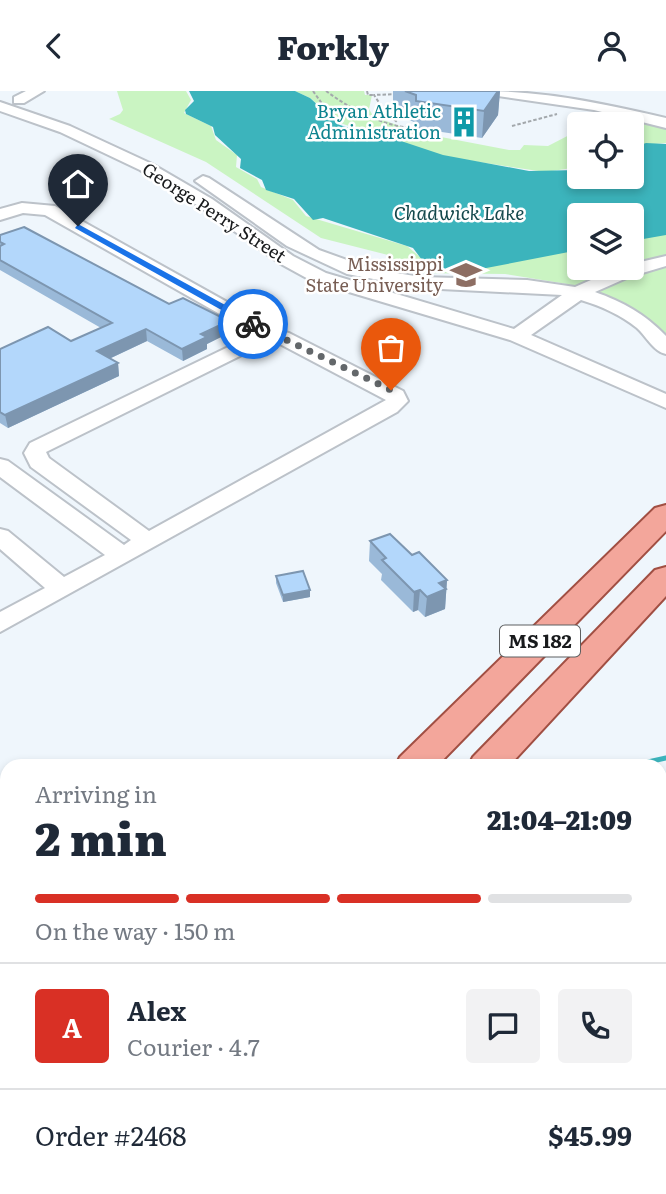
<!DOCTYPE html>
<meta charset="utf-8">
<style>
body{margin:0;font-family:Literata,serif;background:#f2f2f3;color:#1f2937;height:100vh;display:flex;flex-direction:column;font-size:26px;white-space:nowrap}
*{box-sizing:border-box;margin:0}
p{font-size:23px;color:#747a83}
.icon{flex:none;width:38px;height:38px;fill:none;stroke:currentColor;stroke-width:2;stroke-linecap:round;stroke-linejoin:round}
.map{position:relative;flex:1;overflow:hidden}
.details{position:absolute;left:0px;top:668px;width:667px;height:436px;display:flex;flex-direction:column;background:#fff;border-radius:21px 21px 0 0;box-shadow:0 4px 10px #0003}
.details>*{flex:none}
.fabs{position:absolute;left:567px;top:21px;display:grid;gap:14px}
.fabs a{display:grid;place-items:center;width:77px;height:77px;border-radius:7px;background:#fff;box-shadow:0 4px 10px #0003;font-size:35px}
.pin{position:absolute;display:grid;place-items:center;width:60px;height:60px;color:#fff;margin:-72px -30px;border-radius:50% 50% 50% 0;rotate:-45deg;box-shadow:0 0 7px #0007}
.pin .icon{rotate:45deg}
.courier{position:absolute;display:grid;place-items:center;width:70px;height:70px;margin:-35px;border:5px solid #1a73e8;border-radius:50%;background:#fff;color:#222;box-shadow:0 2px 9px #0007}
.head em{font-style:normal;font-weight:800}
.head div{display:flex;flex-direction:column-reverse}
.head{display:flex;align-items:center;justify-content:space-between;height:119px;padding:0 35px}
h1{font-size:46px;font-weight:800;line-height:52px}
.bar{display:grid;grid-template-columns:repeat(4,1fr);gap:10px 7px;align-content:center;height:84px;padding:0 35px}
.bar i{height:9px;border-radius:5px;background:#e0e1e3}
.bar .selected{background:#d93025}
.bar p{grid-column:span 4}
.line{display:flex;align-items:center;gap:18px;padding:0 35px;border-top:2px solid #e0e1e3}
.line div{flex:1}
.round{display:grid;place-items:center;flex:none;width:74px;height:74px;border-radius:7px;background:#f2f2f3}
header{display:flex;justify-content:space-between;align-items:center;height:91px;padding:0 35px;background:#fff;font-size:32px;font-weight:800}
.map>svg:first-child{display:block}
.green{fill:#caf4c2}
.water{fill:#3cb4bc}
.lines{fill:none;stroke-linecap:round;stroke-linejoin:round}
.stream-far1{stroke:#3cb4bc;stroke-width:5}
.stream{stroke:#3cb4bc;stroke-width:7}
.minor-casing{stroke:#bcc2c9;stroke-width:4}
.major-casing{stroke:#a14f43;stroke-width:4}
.path{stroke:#a3a8ac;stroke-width:2;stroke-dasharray:3.5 2;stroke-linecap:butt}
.minor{fill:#fff;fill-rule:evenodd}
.major{fill:#f3a69b;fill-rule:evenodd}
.wall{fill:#9ab9d8}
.shaded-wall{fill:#7d96b0}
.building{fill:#b3d7fb;stroke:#7d96b0;stroke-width:2}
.route{fill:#1a73e8}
.done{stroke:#63676a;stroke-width:7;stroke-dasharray:0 12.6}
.labels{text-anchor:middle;stroke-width:5;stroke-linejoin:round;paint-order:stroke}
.far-culture-label{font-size:18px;fill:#0d838f;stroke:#fff;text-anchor:end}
.far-street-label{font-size:18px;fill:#181a1c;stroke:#fff}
.far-education-label{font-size:18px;fill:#785e54;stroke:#fff;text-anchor:end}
.far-water-label{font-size:19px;font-style:italic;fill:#14484c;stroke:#fff}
.shield{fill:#fff;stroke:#5d5f60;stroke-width:2}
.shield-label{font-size:19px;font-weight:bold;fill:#181a1c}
</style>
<header><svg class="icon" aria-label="back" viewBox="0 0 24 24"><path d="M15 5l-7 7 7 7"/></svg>Forkly<svg class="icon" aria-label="person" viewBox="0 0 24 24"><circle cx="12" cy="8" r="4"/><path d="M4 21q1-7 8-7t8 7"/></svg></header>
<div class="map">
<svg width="666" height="1103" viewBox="0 0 666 1103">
<rect width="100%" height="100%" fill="#eff6fc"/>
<path class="green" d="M117 0H186L191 9 184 22 211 35 216 49 237 64 236 76 257 88 261 96 293 109 306 125 407 155 426 171 579 158V177H632V149L666 143V245L659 236 627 216 567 193 505 183 414 182 388 164 321 147 206 71 112 29 109 28 120 23 123 19Z
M295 0H364L365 4H372L369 18 373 25 415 41 509 59H520L524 54 548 55 579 39V76L545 81 439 65 340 32 310 7Z
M624 24 666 36V52L632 55V33H598Z"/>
<path class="water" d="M189 0H295L310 7 340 34 358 40 380 43 443 64 529 80 579 79V86H632V57L646 52 666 53V144L632 150V124H579V159L481 178 442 179 425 173 413 157 323 127 313 129 294 108 266 99 262 89 240 77 241 68 215 44 213 36 186 23 185 19 194 10Z"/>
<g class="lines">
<path class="stream-far1" d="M642 676 648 671 666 667"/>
<path class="stream" d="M207 1103 212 1097"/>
<g class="minor-casing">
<path id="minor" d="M26 0H44L24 12H14V6Z
M484 0C546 0 606 13 666 27V37L594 19 491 4Z
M0 11 70 35 152 73 212 108 293 165 326 182 514 238 562 204 421 197 347 183 287 155 195 90 203 85 209 87 319 159 372 178 421 186 527 189 575 196 616 178 632 177V173L666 165V175L629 186 595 201C623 211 645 223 666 245V263C653 260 647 246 637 237 621 224 601 215 581 209L531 244 666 303V317L510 249 312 190 281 173 200 116 140 79 60 41 0 20Z
M22 112 55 115 279 240 289 242 403 300 408 310 397 321 0 541V521L45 497 0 458V438L8 440 64 486 105 464 0 386V368L8 370 124 454 131 449 31 376 24 362 30 352 255 243 45 124 23 122 0 129V118ZM266 252H278L386 309 149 440 49 367 46 361Z"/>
</g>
<g class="major-casing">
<path id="major" d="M666 414V440L436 676H395L400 666 655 417Z
M666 476V505L508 676H468L473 666 655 479Z
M7 1054V1097H20L10 1103H0V1057Z
M59 1097H110L107 1103H57Z"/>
</g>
<path class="path" d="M313 0 323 14
M326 0C353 20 387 37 421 38
M367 0 368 4H374
M397 3 374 4 386 22 397 31
M512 35 557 23"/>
<use href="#minor" class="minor"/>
<use href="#major" class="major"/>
</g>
<path class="wall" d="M393 0H500L498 24 482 47 415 37 414 31 393 22Z
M0 144 169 213 229 242 207 253V258L183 270 147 250 109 268 118 272 119 285 8 337 0 332V258L71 250 101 237 0 179Z
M370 450 447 489 445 518 425 526 418 519 413 521 381 489 382 483 369 470Z
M276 485 310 506 283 511 276 492Z
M466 1097H575L570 1103H473Z"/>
<path class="shaded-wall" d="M498 0H500L498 24 482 47 484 20Z
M229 230V242L207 253V258L183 270 182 258 201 243Z
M146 238 147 250 98 273 97 260Z
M118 272 119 285 8 337 5 324Z
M447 489 445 518 425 526 427 506 439 492Z
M310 499V506L283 511V504Z
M420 499 418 519 413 521 414 501Z
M5 742 7 748V757L1 760 4 770 0 773V745Z
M571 1097H575L570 1103H565Z"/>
<path class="building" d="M405 0H498L484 20 416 10V4Z
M24 136 169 213 183 207 229 230 201 243 207 246 182 258 146 238 97 260 118 272 5 324 0 321V258L48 236 71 250 112 232 0 169V155L4 153 0 151V144Z
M390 443 412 464 419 461 447 489 439 492 446 498 427 506 420 499 414 501 382 469 386 467 370 450Z
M303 480 310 499 283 504 276 485Z
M0 736 5 742 0 745Z
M474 1097H571L565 1103H475L477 1100Z"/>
<path class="route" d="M78 133 256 231 257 233 250 235 75 137Z"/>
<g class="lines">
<path class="done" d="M253 233 391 299"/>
</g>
<defs>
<g id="building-bare" transform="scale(2.415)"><path d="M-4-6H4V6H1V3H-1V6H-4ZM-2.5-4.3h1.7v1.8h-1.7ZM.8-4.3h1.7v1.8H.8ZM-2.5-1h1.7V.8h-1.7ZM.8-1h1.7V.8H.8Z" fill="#0f9aa8" stroke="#fff" stroke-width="2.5" paint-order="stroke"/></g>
<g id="university-bare" transform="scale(2.415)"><path d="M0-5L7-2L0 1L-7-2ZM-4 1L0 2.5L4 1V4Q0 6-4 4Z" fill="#8d6e63" stroke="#fff" stroke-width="2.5" paint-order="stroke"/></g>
</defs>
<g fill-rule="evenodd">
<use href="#building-bare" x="464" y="31"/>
<use href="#university-bare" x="466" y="184"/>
</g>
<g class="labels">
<g class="far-culture-label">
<text x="441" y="27">Bryan Athletic<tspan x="441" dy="21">Administration</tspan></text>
</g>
<g class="far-street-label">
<text transform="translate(214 122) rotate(33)" y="6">George Perry Street</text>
</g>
<g class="far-education-label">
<text x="443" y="180">Mississippi<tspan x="443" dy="21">State University</tspan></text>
</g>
<g class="far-water-label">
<text x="459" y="129">Chadwick Lake</text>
</g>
<rect class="shield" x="500" y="534.5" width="80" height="31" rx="5"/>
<g class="shield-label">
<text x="540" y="557">MS 182</text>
</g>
</g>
</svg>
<div class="fabs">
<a><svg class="icon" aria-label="locate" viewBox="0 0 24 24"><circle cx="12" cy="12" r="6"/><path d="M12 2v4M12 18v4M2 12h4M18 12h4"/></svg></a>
<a><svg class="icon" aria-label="layers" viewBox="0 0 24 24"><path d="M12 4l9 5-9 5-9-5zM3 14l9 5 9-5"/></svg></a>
</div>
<div class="pin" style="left:391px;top:299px;background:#ea580c"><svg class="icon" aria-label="bag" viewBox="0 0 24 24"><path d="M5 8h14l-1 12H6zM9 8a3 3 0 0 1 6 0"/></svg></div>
<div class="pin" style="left:78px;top:135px;background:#1f2937"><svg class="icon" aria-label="home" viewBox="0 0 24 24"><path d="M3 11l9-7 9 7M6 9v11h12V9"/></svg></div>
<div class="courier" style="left:253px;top:233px"><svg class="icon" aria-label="bike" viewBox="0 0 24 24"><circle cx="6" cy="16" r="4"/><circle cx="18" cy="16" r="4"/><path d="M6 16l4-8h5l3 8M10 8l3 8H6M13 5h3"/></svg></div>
<section class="details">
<div class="head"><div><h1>2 min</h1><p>Arriving in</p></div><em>21:04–21:09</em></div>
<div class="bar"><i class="selected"></i><i class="selected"></i><i class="selected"></i><i></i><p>On the way · 150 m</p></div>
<div class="line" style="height:126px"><b class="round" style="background:#d93025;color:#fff">A</b><div><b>Alex</b><p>Courier · 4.7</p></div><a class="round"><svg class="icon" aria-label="chat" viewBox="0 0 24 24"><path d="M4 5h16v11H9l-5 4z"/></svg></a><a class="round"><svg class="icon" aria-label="phone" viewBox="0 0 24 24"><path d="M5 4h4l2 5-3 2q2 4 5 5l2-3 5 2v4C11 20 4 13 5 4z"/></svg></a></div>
<div class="line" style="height:91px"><div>Order #2468</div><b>$45.99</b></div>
</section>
</div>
